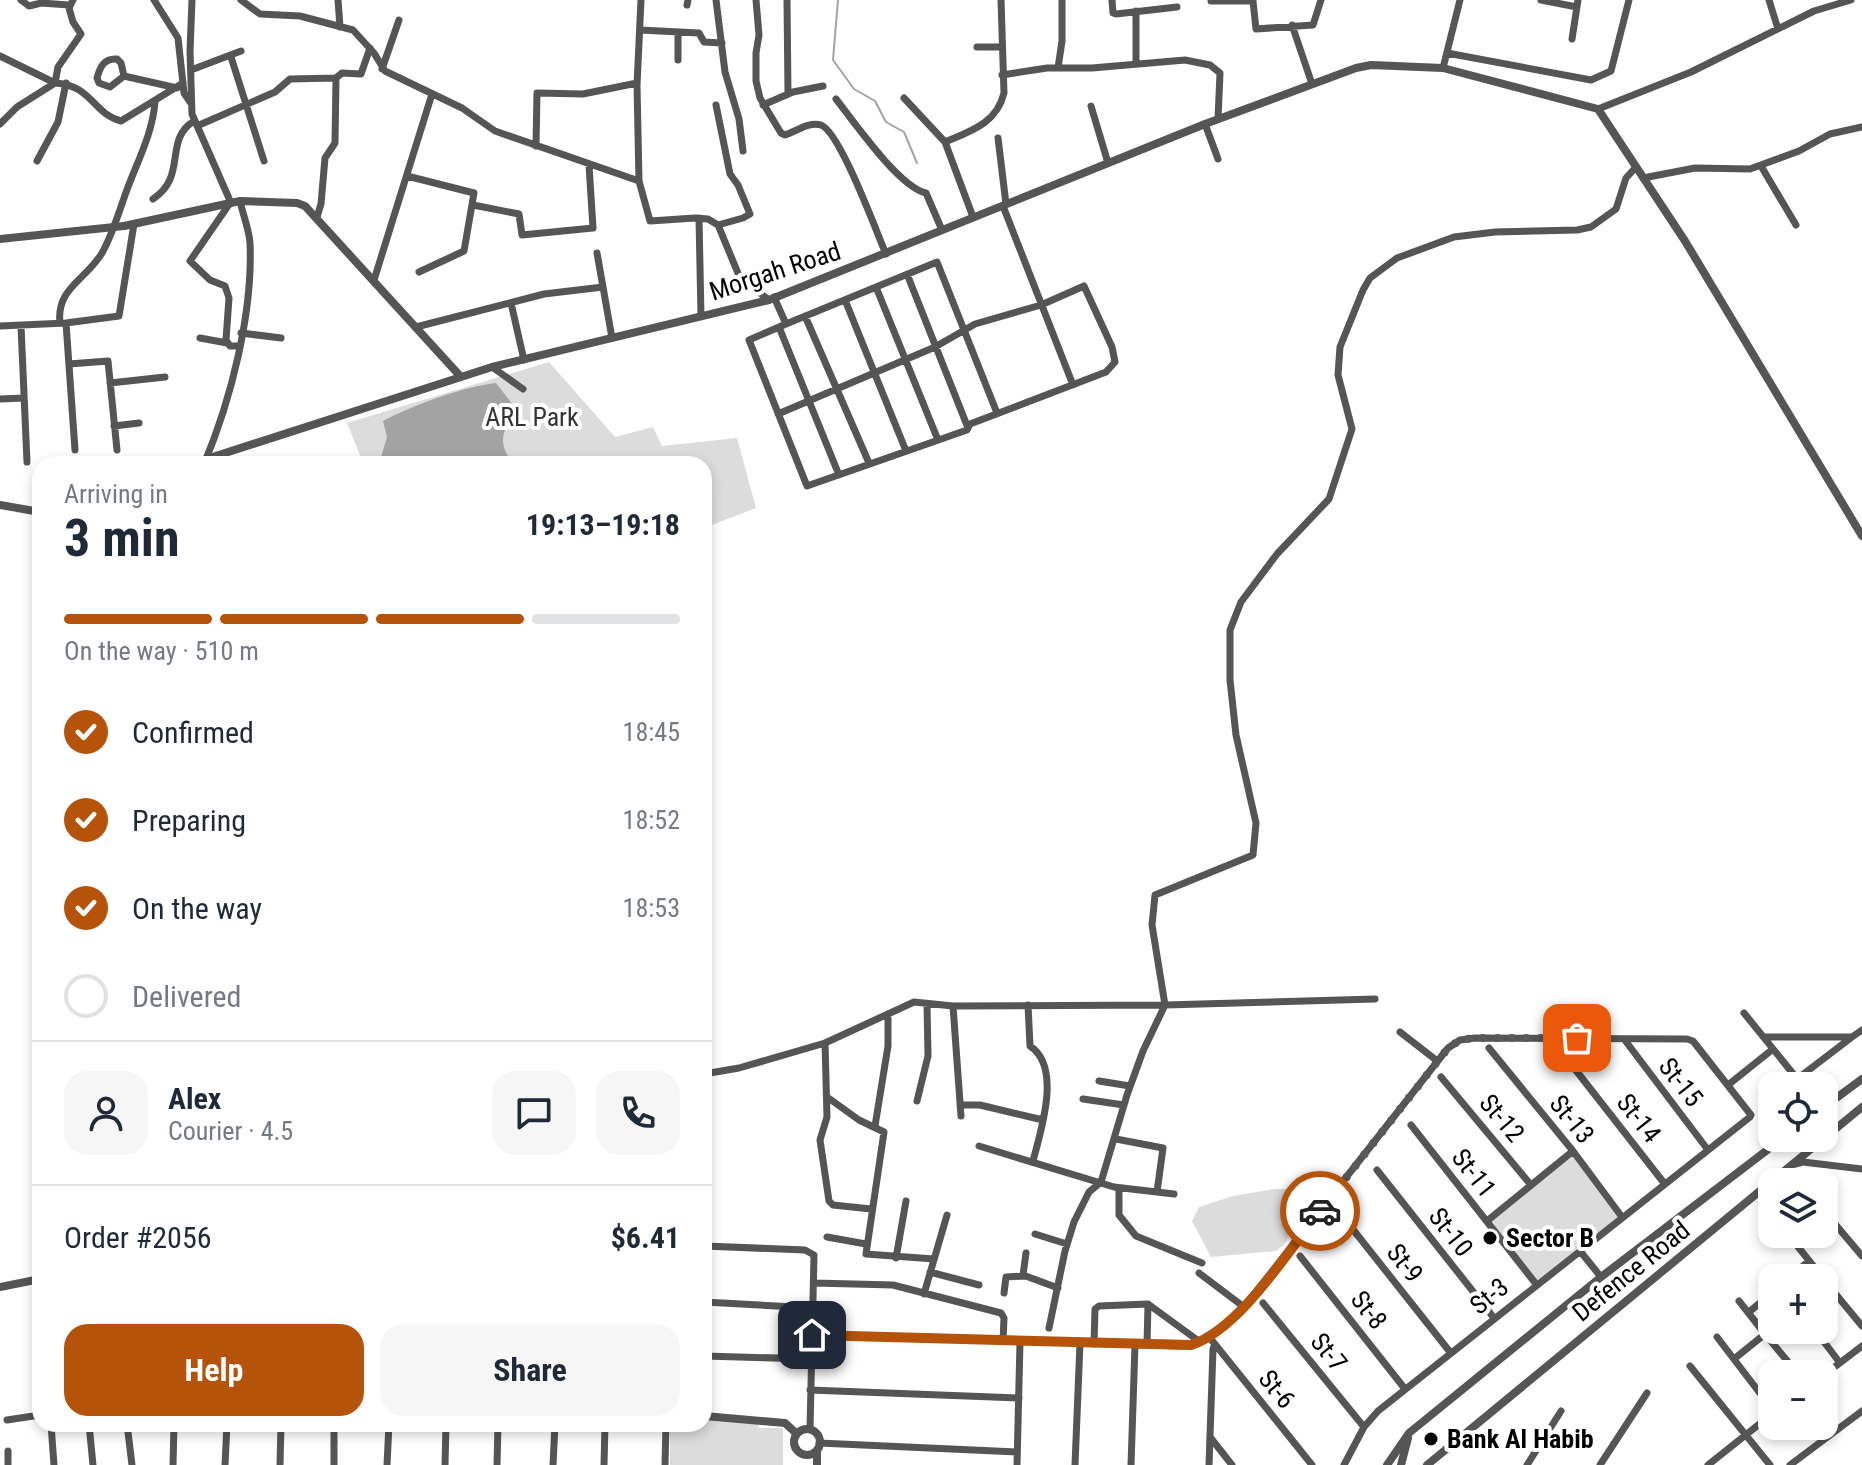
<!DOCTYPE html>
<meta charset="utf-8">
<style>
body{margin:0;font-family:"Roboto Condensed",sans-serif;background:#f6f6f7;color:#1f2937;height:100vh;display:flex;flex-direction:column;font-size:30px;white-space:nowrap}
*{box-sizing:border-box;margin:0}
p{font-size:26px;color:#747a83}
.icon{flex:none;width:44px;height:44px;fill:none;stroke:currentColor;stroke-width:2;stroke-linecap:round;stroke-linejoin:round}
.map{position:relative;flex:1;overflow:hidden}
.details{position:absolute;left:32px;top:456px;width:680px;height:976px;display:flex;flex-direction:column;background:#fff;border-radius:24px;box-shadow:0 4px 12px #0003}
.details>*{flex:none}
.fabs{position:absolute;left:1758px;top:1072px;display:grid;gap:16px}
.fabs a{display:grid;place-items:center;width:80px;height:80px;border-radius:16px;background:#fff;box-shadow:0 4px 12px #0003;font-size:40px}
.pin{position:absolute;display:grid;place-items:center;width:68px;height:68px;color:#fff;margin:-34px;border-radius:16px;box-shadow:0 4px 12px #0006}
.courier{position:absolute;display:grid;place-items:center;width:80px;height:80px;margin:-40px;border:6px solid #b45309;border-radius:50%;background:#fff;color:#222;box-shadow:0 2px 10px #0007}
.headline em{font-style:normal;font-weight:700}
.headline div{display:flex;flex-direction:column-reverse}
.headline{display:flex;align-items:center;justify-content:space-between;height:136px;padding:0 32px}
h1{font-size:52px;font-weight:700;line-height:60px}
.bar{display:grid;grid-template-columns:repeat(4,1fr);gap:12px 8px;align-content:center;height:96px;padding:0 32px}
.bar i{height:10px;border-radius:6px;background:#e0e1e3}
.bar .selected{background:#b45309}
.bar p{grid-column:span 4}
.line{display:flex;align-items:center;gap:20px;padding:0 32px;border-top:2px solid #e0e1e3}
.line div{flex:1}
.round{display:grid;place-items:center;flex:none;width:84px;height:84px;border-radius:24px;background:#f6f6f7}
ol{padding:0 32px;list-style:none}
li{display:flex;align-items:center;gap:24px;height:88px}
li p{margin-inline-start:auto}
li .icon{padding:8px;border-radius:50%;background:#b45309;color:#fff;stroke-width:4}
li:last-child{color:#747a83}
li i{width:44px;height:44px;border:4px solid #e0e1e3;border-radius:50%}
.action{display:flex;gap:16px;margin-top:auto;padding:16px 32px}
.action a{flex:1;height:92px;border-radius:24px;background:#b45309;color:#fff;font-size:32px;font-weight:700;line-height:92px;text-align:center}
.action a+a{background:#f6f6f7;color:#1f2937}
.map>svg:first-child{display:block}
.green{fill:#dcdcdc}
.water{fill:#a3a3a3}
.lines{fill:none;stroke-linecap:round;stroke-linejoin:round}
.stream{stroke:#a3a3a3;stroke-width:2}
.minor{stroke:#555;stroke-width:7}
.tertiary{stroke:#555;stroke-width:8}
.tertiary-bridge{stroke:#555;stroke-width:8}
.done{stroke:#595959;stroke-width:8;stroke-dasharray:0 14.4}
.route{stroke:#b45309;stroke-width:10}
.poi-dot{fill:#000;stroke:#fff;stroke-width:3}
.labels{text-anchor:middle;stroke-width:8;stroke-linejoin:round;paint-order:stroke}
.street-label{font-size:26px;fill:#000;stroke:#fff}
.park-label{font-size:26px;fill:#333;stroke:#fff}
.poi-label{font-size:26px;font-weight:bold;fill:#000;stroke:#fff;text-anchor:start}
</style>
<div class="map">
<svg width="1862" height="1465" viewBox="0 0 1862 1465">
<rect width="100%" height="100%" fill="#fff"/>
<path class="green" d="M549 362 615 437 653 427 662 446 737 438 756 508 704 528V464H360L361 458 347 423Z
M1573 1151 1622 1217 1536 1284 1487 1221Z
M1275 1189H1288L1296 1194V1200L1287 1223C1292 1235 1286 1246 1275 1251L1211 1257 1192 1221 1199 1207 1233 1196Z
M704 1420 758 1423 759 1428H783V1465H670V1424H704Z"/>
<path class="water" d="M496 383 513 405V419C498 434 501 449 514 464H379L387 437 383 421C410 406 466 386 496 383Z"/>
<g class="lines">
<path class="stream" d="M838 0 833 60 854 89 875 101 886 122 904 132 917 163"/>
<path class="minor" d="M21 0 29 6 41 3 69 5
M154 0 178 38 184 93 190 102
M192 0 190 51 192 114 231 203
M241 0 260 14 300 16 353 30 374 53 385 71 462 108 495 131 639 181
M338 0 340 27
M641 0 637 85 639 181 650 221 695 218 708 219 718 225 740 278 769 300
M716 0 725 72 739 119 743 151
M756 0 759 35 756 53V81L760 98 781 133 785 135C795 132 809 121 821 125 840 132 876 231 886 254
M787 0 788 94
M1112 0 1113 13 1116 14 1177 7
M1541 0 1577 7
M1769 0 1778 29
M1211 1H1253L1256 29 1313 25 1321 0
M687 5 688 0
M1136 11V64
M1292 25 1312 84
M640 30 699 33 704 42 722 43
M678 32V60
M1572 39 1578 0
M977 47H1001
M1447 53 1591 80 1611 71 1629 0
M0 56 55 83 58 67 81 34 73 22 69 8 73 0
M231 57 264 161
M1058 68 1062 41V0
M1443 68 1460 0
M382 69 399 20
M191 70 241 51
M1002 75 1047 68H1092L1185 60 1210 65 1220 73 1218 119
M124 76 110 87 99 83 97 78C100 67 104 58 117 59L121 63 124 76 177 88
M904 98 945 142 973 217
M836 99C854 122 899 187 926 193L942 230
M716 105 730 174 738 185 750 214 743 218 718 225
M763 105 793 92 823 86
M1091 106 1108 163
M1598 109 1691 72 1814 11 1851 0
M0 124 17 107 55 83C92 85 93 114 121 121L183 83
M1205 124 1218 159
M197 126 275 92 290 79 336 78 342 73 361 74 370 48
M998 138 1006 204
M945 142C971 131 997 123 1004 93L1001 0
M536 146 537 93 583 94 637 83
M37 161 58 122 66 83
M1761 166 1796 225
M407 176 474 193 464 251 419 272
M1643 178 1695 168 1750 169 1799 151 1830 134 1862 127
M153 199C188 176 163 140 194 121
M230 203 190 261 210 280 225 286 229 298 226 340 230 346H238
M473 205 519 214 522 235 593 228 589 165
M1003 206 1073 385
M317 217 321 204 325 158 335 143 336 78
M699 218 701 316
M597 253 612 338
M907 274 968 428
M374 280 432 94
M876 287 938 440
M774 297 786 324 749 340 807 486 967 430 970 424 1106 372 1115 362 1112 347 1084 286 1041 305 975 324 935 347 778 414
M845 300 906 451
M511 303 524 360
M805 316 869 463
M60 323C56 288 86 280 102 253 111 237 117 218 123 201 134 167 152 138 155 102
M66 323 75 450
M786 324 937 262 997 413
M0 326 66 323 119 316 134 224
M21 326 27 462
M416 327 544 294 603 287
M779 327 839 475
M241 333 281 338
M200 338 227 343
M69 364 108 361 117 450
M492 367 523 389
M110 383 165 377
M0 399 24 398
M114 426 139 423
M204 464C231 400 253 313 250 243 249 229 243 215 240 201
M264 464H269
M1028 1005 1030 1046C1062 1067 1041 1130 1033 1161
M953 1006 961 1116
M1744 1013 1803 1086
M1400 1032 1436 1060
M1764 1037H1852L1862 1030
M1554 1038 1560 1050 1664 1183
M1624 1039 1708 1150
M825 1043 827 1117 820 1140 829 1201 833 1205 871 1209
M1489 1048 1573 1151 1622 1217
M704 1074 739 1068 825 1043 914 1002 953 1006 1165 1005 1375 999
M1441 1077 1531 1185
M1797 1079 1852 1037
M1099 1081 1130 1086
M1728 1085 1773 1049
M827 1097 859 1120 884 1132 866 1254 934 1259
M1083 1099 1124 1105
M917 1101 928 1056 927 1005
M960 1105H980L1043 1120
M1411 1125 1536 1284
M875 1126 888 1046V1015
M1116 1139 1163 1148 1157 1192
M979 1146 1114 1187 1174 1194
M1377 1170 1494 1318
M1799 1182 1791 1172V1165L1803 1162 1862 1169
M1119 1188V1215L1136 1236 1202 1263
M1324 1206 1336 1208 1450 1352
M1824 1211 1862 1256
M1487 1221 1573 1151
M1035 1234 1067 1244
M827 1237 866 1244
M1791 1238 1823 1278
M704 1246 805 1250 814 1255 810 1429
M1580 1251 1601 1277
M1026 1253 1023 1275 1058 1288
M1300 1256 1405 1389
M896 1258 906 1201
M930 1272 979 1285
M1199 1273 1244 1307
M1789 1278 1809 1261
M1824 1280 1862 1326
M814 1283 893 1285 1001 1313 1004 1318 1003 1341
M1004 1293 1006 1277 1025 1276
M924 1294 947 1215
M1739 1301 1765 1334
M704 1302 813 1308
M1263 1303 1364 1427
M1749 1312 1772 1293
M1049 1328 1065 1251 1074 1222 1089 1192 1101 1182 1127 1095 1143 1051 1165 1005 1152 925 1155 895 1253 855 1256 823 1236 735 1230 680V630L1241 602 1277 554 1329 499 1352 429 1338 375 1340 347 1363 290 1370 278 1397 258 1454 237 1495 232 1577 230 1591 227 1616 209 1626 178 1636 167
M1815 1330 1840 1363
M812 1335 1182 1346C1209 1344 1225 1325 1244 1307L1448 1048 1460 1040 1475 1038 1687 1039 1693 1041 1751 1115 1750 1117 1378 1411 1364 1427 1344 1465
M1717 1337 1772 1409
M1210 1338 1312 1465
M1094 1344 1095 1309 1099 1306 1148 1304 1200 1342
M1147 1345 1148 1304
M704 1356 811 1359
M1734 1359 1765 1334 1798 1374
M1690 1366 1770 1465
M1824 1375 1862 1346
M810 1390 1019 1398
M7 1420 40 1415
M51 1424 54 1465
M89 1424 93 1465
M127 1424 132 1465
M1210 1437 1232 1465
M819 1443 1017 1452
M8 1451V1465
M173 1465 174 1424
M225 1465 227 1424
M280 1465 281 1424
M334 1465V1424
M387 1465 389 1424
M445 1465 446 1424
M497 1465 498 1424
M553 1465 555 1424
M604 1465 605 1424
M665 1465 666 1424
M1017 1465 1020 1342
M1075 1465 1080 1343
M1131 1465 1135 1345
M1209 1465 1213 1349 1215 1344
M1527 1465 1561 1411
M1600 1465 1647 1393
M1708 1465 1772 1414
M1790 1465 1862 1411"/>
<path class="tertiary" d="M124 226 240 201 297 203 305 206 461 377
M0 239 76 231
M191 464 492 367 769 300 1205 124 1356 68 1371 65 1443 68 1598 109 1685 241 1862 536
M0 505 40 512
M1824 1107 1862 1079
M0 1287 40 1279
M704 1416 785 1423 797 1434
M794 1442a13 13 0 1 1 26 0a13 13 0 1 1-26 0Z
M817 1465V1450
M1387 1465 1409 1433 1601 1277 1783 1138
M1401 1465 1408 1438
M1427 1465 1862 1107"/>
<path class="tertiary-bridge" d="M76 231 124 226"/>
</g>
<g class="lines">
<path class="done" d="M1320 1211 1448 1048 1460 1040 1475 1038H1577"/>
<path class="route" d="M812 1335 1191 1345C1240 1329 1288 1251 1320 1211"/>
</g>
<g class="poi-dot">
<circle cx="1490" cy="1238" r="8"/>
<circle cx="1431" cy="1439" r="8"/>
</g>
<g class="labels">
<g class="street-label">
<text transform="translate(775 271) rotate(-18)" y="9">Morgah Road</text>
<text transform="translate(1681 1082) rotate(52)" y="9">St-15</text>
<text transform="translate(1502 1118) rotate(50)" y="9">St-12</text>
<text transform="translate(1639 1118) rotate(52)" y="9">St-14</text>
<text transform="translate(1572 1119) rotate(51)" y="9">St-13</text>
<text transform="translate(1474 1173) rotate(52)" y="9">St-11</text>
<text transform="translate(1451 1232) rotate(52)" y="9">St-10</text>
<text transform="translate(1405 1263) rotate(52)" y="9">St-9</text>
<text transform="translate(1631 1271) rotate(-39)" y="9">Defence Road</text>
<text transform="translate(1489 1296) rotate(-39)" y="9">St-3</text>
<text transform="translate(1369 1310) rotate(52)" y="9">St-8</text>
<text transform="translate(1329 1352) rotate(51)" y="9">St-7</text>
<text transform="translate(1277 1389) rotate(51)" y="9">St-6</text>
</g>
<g class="park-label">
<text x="532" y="426">ARL Park</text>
</g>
<g class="poi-label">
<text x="1506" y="1247">Sector B</text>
<text x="1447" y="1448">Bank Al Habib</text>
</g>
</g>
</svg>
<div class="fabs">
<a><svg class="icon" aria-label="locate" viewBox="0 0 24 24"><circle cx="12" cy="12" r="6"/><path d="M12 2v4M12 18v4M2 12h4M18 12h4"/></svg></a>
<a><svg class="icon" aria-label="layers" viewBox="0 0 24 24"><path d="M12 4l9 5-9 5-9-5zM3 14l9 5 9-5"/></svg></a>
<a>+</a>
<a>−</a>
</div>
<div class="pin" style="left:1577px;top:1038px;background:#ea580c"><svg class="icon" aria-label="bag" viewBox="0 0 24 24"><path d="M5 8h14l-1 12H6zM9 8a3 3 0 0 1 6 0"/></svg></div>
<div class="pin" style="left:812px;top:1335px;background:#1f2937"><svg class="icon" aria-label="home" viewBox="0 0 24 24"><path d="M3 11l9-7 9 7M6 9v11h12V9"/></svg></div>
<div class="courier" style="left:1320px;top:1211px"><svg class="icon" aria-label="car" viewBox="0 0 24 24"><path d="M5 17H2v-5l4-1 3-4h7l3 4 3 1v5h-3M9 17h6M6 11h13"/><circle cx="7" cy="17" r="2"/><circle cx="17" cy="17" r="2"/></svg></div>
<section class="details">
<div class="headline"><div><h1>3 min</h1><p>Arriving in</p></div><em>19:13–19:18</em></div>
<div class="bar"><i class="selected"></i><i class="selected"></i><i class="selected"></i><i></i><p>On the way · 510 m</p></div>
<ol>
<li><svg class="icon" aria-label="check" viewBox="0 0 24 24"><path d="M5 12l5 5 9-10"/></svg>Confirmed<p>18:45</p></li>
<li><svg class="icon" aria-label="check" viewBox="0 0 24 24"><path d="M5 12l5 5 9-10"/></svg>Preparing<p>18:52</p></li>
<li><svg class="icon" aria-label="check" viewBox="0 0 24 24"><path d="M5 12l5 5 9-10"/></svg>On the way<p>18:53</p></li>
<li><i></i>Delivered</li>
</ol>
<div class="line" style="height:144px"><a class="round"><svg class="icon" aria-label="person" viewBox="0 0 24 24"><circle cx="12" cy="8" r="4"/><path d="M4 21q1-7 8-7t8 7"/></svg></a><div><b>Alex</b><p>Courier · 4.5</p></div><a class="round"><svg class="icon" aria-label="chat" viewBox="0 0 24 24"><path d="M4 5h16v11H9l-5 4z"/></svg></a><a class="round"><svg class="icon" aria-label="phone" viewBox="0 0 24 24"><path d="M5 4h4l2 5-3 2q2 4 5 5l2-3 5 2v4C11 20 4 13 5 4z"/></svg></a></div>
<div class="line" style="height:104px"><div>Order #2056</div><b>$6.41</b></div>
<div class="action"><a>Help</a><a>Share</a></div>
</section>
</div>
